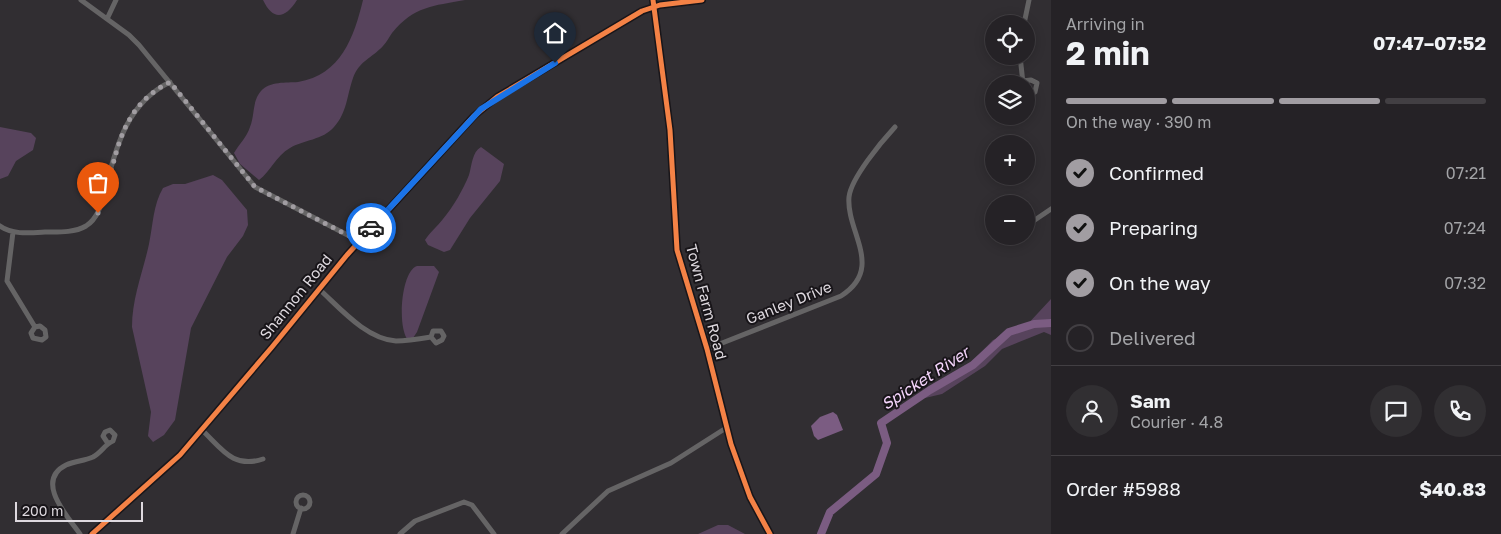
<!DOCTYPE html>
<meta charset="utf-8">
<style>
body{margin:0;font-family:"Golos Text",sans-serif;background:#312f32;color:#f1f3f6;height:100vh;display:flex;flex-direction:column;font-size:19px;white-space:nowrap}
*{box-sizing:border-box;margin:0}
p{font-size:16px;color:#a3a4a7}
.icon{flex:none;width:28px;height:28px;fill:none;stroke:currentColor;stroke-width:2;stroke-linecap:round;stroke-linejoin:round}
.map{position:relative;flex:1;overflow:hidden}
.sheet{display:flex;flex-direction:column;background:#252226;width:450px}
.sheet>*{flex:none}
.buttons{position:absolute;left:985px;top:15px;display:grid;gap:10px}
.buttons a{display:grid;place-items:center;width:50px;height:50px;border-radius:50%;background:#252226;box-shadow:0 2px 12px #0003,0 0 0 1px #423f43;font-size:25px}
.scale{position:absolute;left:15px;bottom:12px;width:128px;box-sizing:border-box;padding-left:5px;border:2px solid #ded9df;border-top:0;font-size:14px;line-height:18px;white-space:nowrap;color:#ded9df;-webkit-text-stroke:4px #181519;paint-order:stroke}
.pin{position:absolute;display:grid;place-items:center;width:42px;height:42px;color:#fff;margin:-51px -21px;border-radius:50% 50% 50% 0;rotate:-45deg;box-shadow:0 0 5px #0007}
.pin .icon{rotate:45deg}
.courier{position:absolute;display:grid;place-items:center;width:50px;height:50px;margin:-25px;border:4px solid #1a73e8;border-radius:50%;background:#fff;color:#222;box-shadow:0 1px 6px #0007}
.overview em{font-style:normal;font-weight:700}
.overview div{display:flex;flex-direction:column-reverse}
.overview{display:flex;align-items:center;justify-content:space-between;height:85px;padding:0 15px}
h1{font-size:32px;font-weight:700;line-height:38px}
.bar{display:grid;grid-template-columns:repeat(4,1fr);gap:8px 5px;align-content:center;height:60px;padding:0 15px}
.bar i{height:6px;border-radius:4px;background:#423f43}
.bar .selected{background:#a19da2}
.bar p{grid-column:span 4}
.line{display:flex;align-items:center;gap:12px;padding:0 15px;border-top:1px solid #423f43}
.line div{flex:1}
.round{display:grid;place-items:center;flex:none;width:52px;height:52px;border-radius:26px;background:#312f32}
ol{padding:0 15px;list-style:none}
li{display:flex;align-items:center;gap:15px;height:55px}
li p{margin-inline-start:auto}
li .icon{padding:5px;border-radius:50%;background:#a19da2;color:#111;stroke-width:4}
li:last-child{color:#a3a4a7}
li i{width:28px;height:28px;border:2px solid #423f43;border-radius:50%}
main{display:flex;flex:1;min-height:0}
.map>svg:first-child{display:block}
.green{fill:#57435c}
.water{fill:#7b5c82}
.lines{fill:none;stroke-linecap:round;stroke-linejoin:round}
.river{stroke:#7b5c82;stroke-width:8}
.street{stroke:#656465;stroke-width:5}
.secondary{stroke:#686568;stroke-width:7}
.cycleway-casing{stroke:#181519;stroke-width:8}
.cycleway{stroke:#f48246;stroke-width:5}
.done{stroke:#a19da2;stroke-width:5;stroke-dasharray:0 9}
.route{stroke:#1a73e8;stroke-width:6}
.labels{text-anchor:middle;stroke-width:4;stroke-linejoin:round;paint-order:stroke}
.street-label{font-size:15px;fill:#ded9df;stroke:#181519}
.water-label{font-size:16px;font-style:italic;fill:#f5d5fc;stroke:#181519}
</style>
<main>
<div class="map">
<svg width="1051" height="534" viewBox="0 0 1051 534">
<rect width="100%" height="100%" fill="#312e32"/>
<path class="green" d="M263 0H297C285 19 273 21 263 0Z
M363 0H465C433 6 414 6 392 33 389 37 387 42 383 46 372 58 359 61 353 78 347 95 347 113 334 127 323 140 303 140 290 148 276 156 270 172 259 180L240 164 234 153C239 144 247 137 250 127 255 115 252 101 261 91 270 81 286 83 298 82 341 75 354 37 363 0Z
M0 127 31 133 36 138 33 150 16 161 8 176 0 179Z
M481 147 504 164 500 181 470 218 450 250 444 252 428 245 425 240C430 232 437 227 443 219 453 207 463 190 469 175 472 165 472 152 481 147Z
M213 175 222 180 247 210 248 225 243 236 227 257 191 328 175 420 164 435 153 442 148 436 151 412 132 327C132 298 143 272 149 244 153 225 153 205 163 188L173 184H185Z
M417 266H434L439 272 417 332 413 338 408 340C397 328 401 271 417 266Z
M1051 299V335L1044 332 1002 349 985 366 942 394 925 398 926 395 946 384 962 372 993 340 1025 327Z
M718 525H728L745 534H698Z"/>
<path class="water" d="M833 412 837 415 843 430 818 440 814 436 811 426 820 417Z"/>
<g class="lines">
<path class="river" d="M821 534 830 512 876 474 887 443 881 423 930 390 973 365 1009 332 1034 324 1051 323"/>
<path class="street" d="M81 0 129 35 139 45 255 187 359 241
M653 0 670 130 677 250 707 349 731 444 750 497 770 534
M107 19 116 0
M1024 24 1029 0
M1020 56 1023 83
M1022 81 1031 80 1037 83 1035 92 1032 94 1026 92
M0 226C12 235 30 233 45 232 58 232 74 233 86 226 100 217 102 200 106 186 117 143 128 103 170 82
M1026 226 1051 209
M13 232 7 281 35 327 31 333 33 338 42 340 46 337 45 330 40 326 35 327
M1008 236 1015 240 1021 236
M319 289C340 308 366 339 396 341 407 341 419 339 431 337L436 343 442 340 444 336 441 331H433L431 337
M707 349 841 296C885 268 846 232 849 197 851 178 882 141 895 127
M202 430C222 449 233 469 263 459
M296 502a7 7 0 1 1 14 0a7 7 0 1 1-14 0Z
M80 534C68 517 34 481 66 465 75 461 84 461 93 457 102 452 105 444 113 441L115 435 110 430 105 432 103 436 107 442
M293 534 301 508
M400 534 415 521 464 502 472 505 494 534
M562 534 608 491 671 463 726 428"/>
<path class="secondary" d="M92 534 180 455 272 347 347 255 474 116 497 97 642 11 660 5 702 0"/>
<g class="cycleway-casing">
<path id="cycleway" d="M653 0 670 130 677 250 707 349 731 444 750 497 770 534
M92 534 180 455 272 347 347 255 474 116 497 97 642 11 660 5 702 0"/>
</g>
<use href="#cycleway" class="cycleway"/>
</g>
<g class="lines">
<path class="done" d="M98 213C119 162 113 111 170 82L255 187 359 241 371 228"/>
<path class="route" d="M371 228 481 109 555 63"/>
</g>
<g class="labels">
<g class="street-label">
<text transform="translate(296 297) rotate(-51)" y="5">Shannon Road</text>
<text transform="translate(706 302) rotate(75)" y="5">Town Farm Road</text>
<text transform="translate(789 303) rotate(-22)" y="5">Ganley Drive</text>
</g>
<g class="water-label">
<text transform="translate(925 378) rotate(-33)" y="6">Spicket River</text>
</g>
</g>
</svg>
<div class="buttons">
<a><svg class="icon" aria-label="locate" viewBox="0 0 24 24"><circle cx="12" cy="12" r="6"/><path d="M12 2v4M12 18v4M2 12h4M18 12h4"/></svg></a>
<a><svg class="icon" aria-label="layers" viewBox="0 0 24 24"><path d="M12 4l9 5-9 5-9-5zM3 14l9 5 9-5"/></svg></a>
<a>+</a>
<a>−</a>
</div>
<div class="scale">200 m</div>
<div class="pin" style="left:98px;top:213px;background:#ea580c"><svg class="icon" aria-label="bag" viewBox="0 0 24 24"><path d="M5 8h14l-1 12H6zM9 8a3 3 0 0 1 6 0"/></svg></div>
<div class="pin" style="left:555px;top:63px;background:#1f2937"><svg class="icon" aria-label="home" viewBox="0 0 24 24"><path d="M3 11l9-7 9 7M6 9v11h12V9"/></svg></div>
<div class="courier" style="left:371px;top:228px"><svg class="icon" aria-label="car" viewBox="0 0 24 24"><path d="M5 17H2v-5l4-1 3-4h7l3 4 3 1v5h-3M9 17h6M6 11h13"/><circle cx="7" cy="17" r="2"/><circle cx="17" cy="17" r="2"/></svg></div>
</div>
<section class="sheet">
<div class="overview"><div><h1>2 min</h1><p>Arriving in</p></div><em>07:47–07:52</em></div>
<div class="bar"><i class="selected"></i><i class="selected"></i><i class="selected"></i><i></i><p>On the way · 390 m</p></div>
<ol>
<li><svg class="icon" aria-label="check" viewBox="0 0 24 24"><path d="M5 12l5 5 9-10"/></svg>Confirmed<p>07:21</p></li>
<li><svg class="icon" aria-label="check" viewBox="0 0 24 24"><path d="M5 12l5 5 9-10"/></svg>Preparing<p>07:24</p></li>
<li><svg class="icon" aria-label="check" viewBox="0 0 24 24"><path d="M5 12l5 5 9-10"/></svg>On the way<p>07:32</p></li>
<li><i></i>Delivered</li>
</ol>
<div class="line" style="height:90px"><a class="round"><svg class="icon" aria-label="person" viewBox="0 0 24 24"><circle cx="12" cy="8" r="4"/><path d="M4 21q1-7 8-7t8 7"/></svg></a><div><b>Sam</b><p>Courier · 4.8</p></div><a class="round"><svg class="icon" aria-label="chat" viewBox="0 0 24 24"><path d="M4 5h16v11H9l-5 4z"/></svg></a><a class="round"><svg class="icon" aria-label="phone" viewBox="0 0 24 24"><path d="M5 4h4l2 5-3 2q2 4 5 5l2-3 5 2v4C11 20 4 13 5 4z"/></svg></a></div>
<div class="line" style="height:65px"><div>Order #5988</div><b>$40.83</b></div>
</section>
</main>
